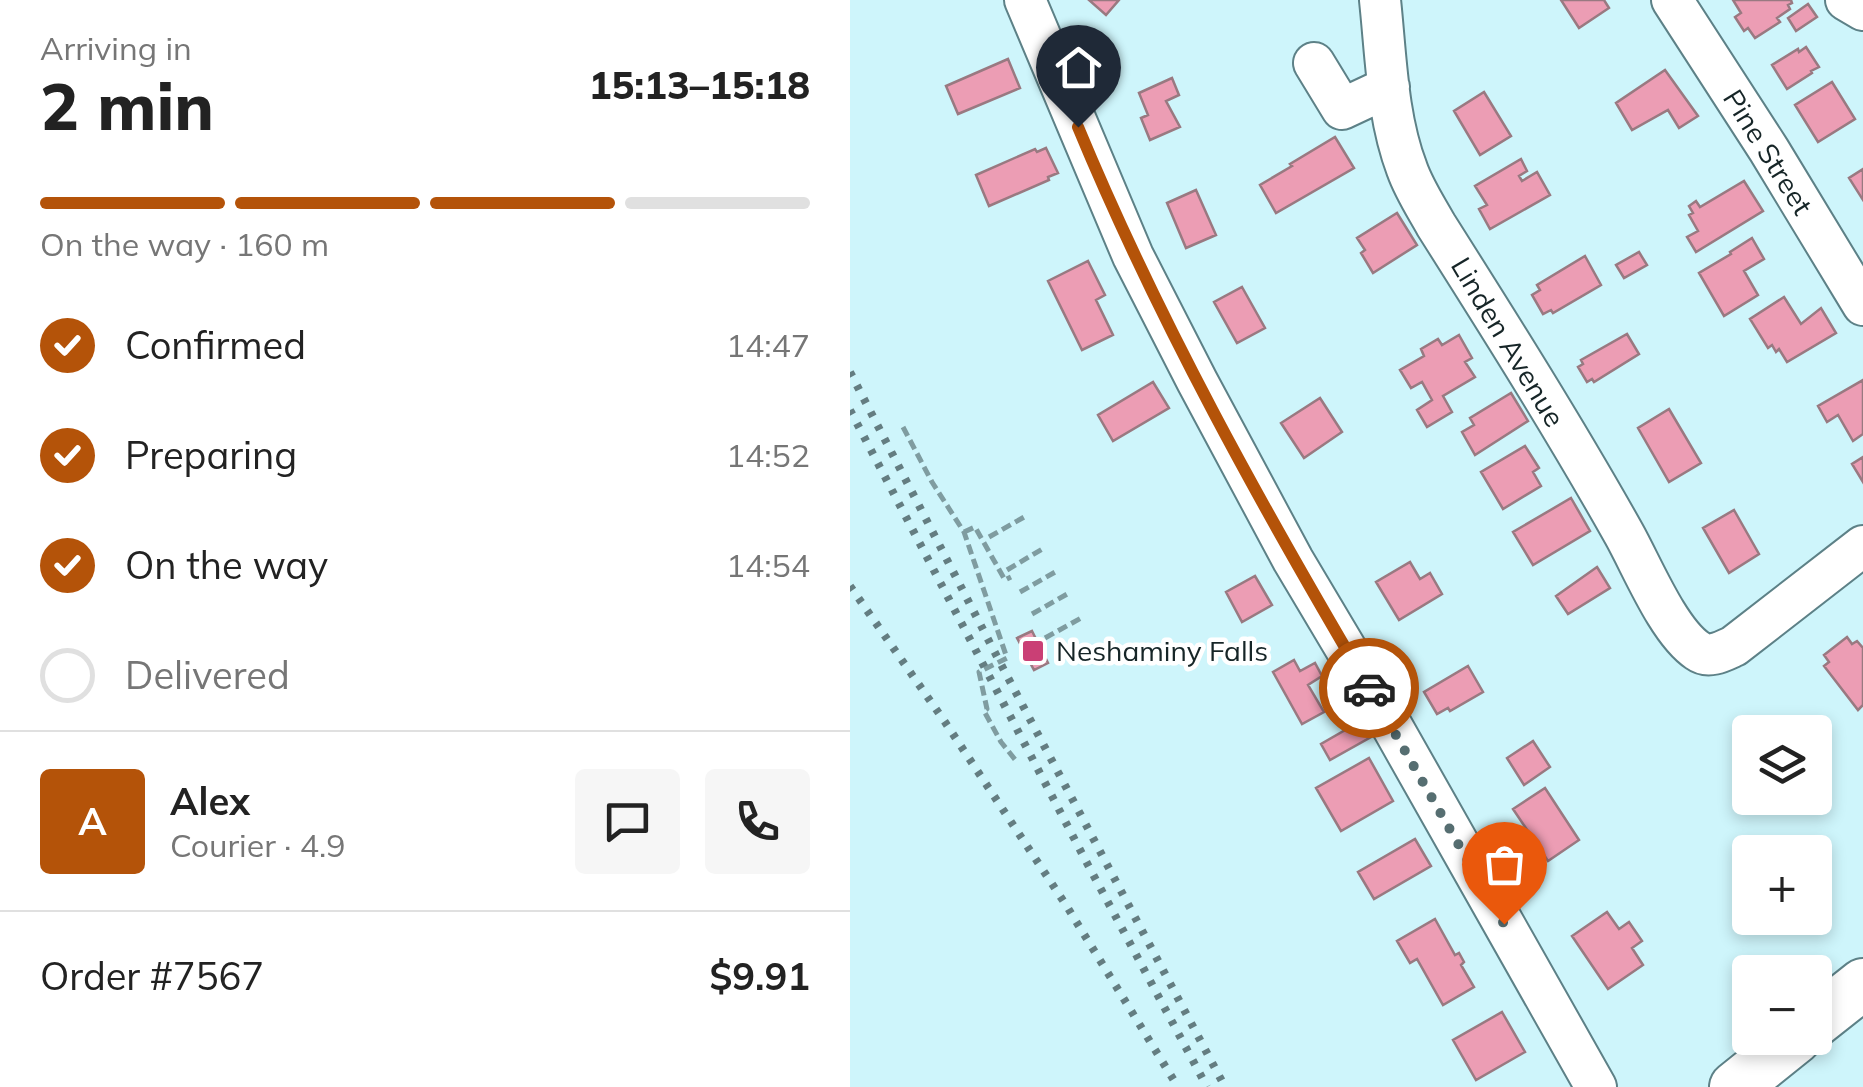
<!DOCTYPE html>
<meta charset="utf-8">
<style>
body{margin:0;font-family:Mulish,sans-serif;background:#f6f6f6;color:#222;height:100vh;display:flex;flex-direction:column;font-size:38px;white-space:nowrap}
*{box-sizing:border-box;margin:0}
p{font-size:32px;color:#767676}
.icon{flex:none;width:55px;height:55px;fill:none;stroke:currentColor;stroke-width:2;stroke-linecap:round;stroke-linejoin:round}
.map{position:relative;flex:1;overflow:hidden}
.details{display:flex;flex-direction:column;background:#fff;width:850px}
.details>*{flex:none}
.tools{position:absolute;left:882px;top:715px;display:grid;gap:20px}
.tools a{display:grid;place-items:center;width:100px;height:100px;border-radius:10px;background:#fff;box-shadow:0 5px 15px #0003;font-size:50px}
.pin{position:absolute;display:grid;place-items:center;width:85px;height:85px;color:#fff;margin:-102px -42px;border-radius:50% 50% 50% 0;rotate:-45deg;box-shadow:0 0 10px #0007}
.pin .icon{rotate:45deg}
.courier{position:absolute;display:grid;place-items:center;width:100px;height:100px;margin:-50px;border:8px solid #b45309;border-radius:50%;background:#fff;color:#222;box-shadow:0 2px 12px #0007}
.overview em{font-style:normal;font-weight:800}
.overview div{display:flex;flex-direction:column-reverse}
.overview{display:flex;align-items:center;justify-content:space-between;height:170px;padding:0 40px}
h1{font-size:65px;font-weight:800;line-height:75px}
.bar{display:grid;grid-template-columns:repeat(4,1fr);gap:15px 10px;align-content:center;height:120px;padding:0 40px}
.bar i{height:12px;border-radius:8px;background:#e0e0e0}
.bar .on{background:#b45309}
.bar p{grid-column:span 4}
.line{display:flex;align-items:center;gap:25px;padding:0 40px;border-top:2px solid #e0e0e0}
.line div{flex:1}
.round{display:grid;place-items:center;flex:none;width:105px;height:105px;border-radius:10px;background:#f6f6f6}
ol{padding:0 40px;list-style:none}
li{display:flex;align-items:center;gap:30px;height:110px}
li p{margin-inline-start:auto}
li .icon{padding:10px;border-radius:50%;background:#b45309;color:#fff;stroke-width:4}
li:last-child{color:#767676}
li i{width:55px;height:55px;border:5px solid #e0e0e0;border-radius:50%}
main{display:flex;flex:1;min-height:0}
.map>svg:first-child{display:block}
.building{fill:#ec9db4;stroke:#997981;stroke-width:2.5}
.lines{fill:none;stroke-linecap:round;stroke-linejoin:round}
.minor-casing{stroke:#5d8187;stroke-width:44}
.major-casing{stroke:#5d8187;stroke-width:54}
.path{stroke:#7f9ca0;stroke-width:5;stroke-dasharray:10 5;stroke-linecap:butt}
.minor{stroke:#fff;stroke-width:40}
.major{stroke:#fff;stroke-width:50}
.rail{stroke:#647d81;stroke-width:8;stroke-dasharray:5 10;stroke-linecap:butt}
.done{stroke:#566e71;stroke-width:10;stroke-dasharray:0 18}
.route{stroke:#b45309;stroke-width:12}
.poi-dot{fill:#ca3f75;stroke:#fff;stroke-width:4}
.labels{text-anchor:middle;stroke-width:9;stroke-linejoin:round;paint-order:stroke}
.street-label{font-size:28px;fill:#162527;stroke:#fff}
.poi-label{font-size:28px;fill:#162527;stroke:#fff;text-anchor:start}
</style>
<main>
<section class="details">
<div class="overview"><div><h1>2 min</h1><p>Arriving in</p></div><em>15:13–15:18</em></div>
<div class="bar"><i class="on"></i><i class="on"></i><i class="on"></i><i></i><p>On the way · 160 m</p></div>
<ol>
<li><svg class="icon" aria-label="check" viewBox="0 0 24 24"><path d="M5 12l5 5 9-10"/></svg>Confirmed<p>14:47</p></li>
<li><svg class="icon" aria-label="check" viewBox="0 0 24 24"><path d="M5 12l5 5 9-10"/></svg>Preparing<p>14:52</p></li>
<li><svg class="icon" aria-label="check" viewBox="0 0 24 24"><path d="M5 12l5 5 9-10"/></svg>On the way<p>14:54</p></li>
<li><i></i>Delivered</li>
</ol>
<div class="line" style="height:180px"><b class="round" style="background:#b45309;color:#fff">A</b><div><b>Alex</b><p>Courier · 4.9</p></div><a class="round"><svg class="icon" aria-label="chat" viewBox="0 0 24 24"><path d="M4 5h16v11H9l-5 4z"/></svg></a><a class="round"><svg class="icon" aria-label="phone" viewBox="0 0 24 24"><path d="M5 4h4l2 5-3 2q2 4 5 5l2-3 5 2v4C11 20 4 13 5 4z"/></svg></a></div>
<div class="line" style="height:130px"><div>Order #7567</div><b>$9.91</b></div>
</section>
<div class="map">
<svg width="1013" height="1087" viewBox="0 0 1013 1087">
<rect width="100%" height="100%" fill="#cef5fb"/>
<path class="building" d="M239 0H269L256 15Z
M711 0H754L759 8 729 28Z
M883 0H941L942 3 938 5 940 9 927 18 930 22 905 38 898 28 894 31 885 17 891 13Z
M958 4 967 17 946 31 938 18Z
M956 47 969 67 961 71 962 73 937 89 922 65 948 49 949 52Z
M158 59 170 88 108 114 96 86Z
M815 70 848 116 829 128 818 110 782 130 766 103Z
M322 78 329 95 316 101 330 127 300 140 291 118 298 115 289 93Z
M982 82 1005 119 968 142 945 105Z
M634 92 661 136 630 155 604 111Z
M485 137 504 168 426 213 410 185 442 166 440 164Z
M196 148 208 173 198 177 199 180 139 206 126 175 185 149 187 152Z
M671 159 677 171 669 176 672 181 687 172 700 195 640 229 629 209 637 205 625 186Z
M1013 169V200L999 178Z
M894 181 913 211 846 252 837 237 848 231 839 215 843 213 839 206 846 201 850 207Z
M346 190 366 235 336 248 317 203Z
M547 213 567 245 523 273 511 253 515 250 507 238Z
M902 238 914 259 894 271 908 295 874 316 849 273 881 254 880 252Z
M789 252 797 265 774 278 766 265Z
M735 256 751 285 703 313 701 310 693 314 682 295 690 290 687 285Z
M238 261 255 295 246 300 263 335 232 350 198 281Z
M392 287 415 328 387 343 364 302Z
M934 297 951 324 971 308 986 333 937 362 929 349 926 352 922 345 918 348 900 319Z
M777 334 789 354 744 382 742 379 737 382 728 367 733 364 731 360Z
M609 335 622 358 615 362 625 377 593 396 602 412 577 427 567 410 582 400 572 382 561 388 550 370 574 356 571 349 588 339 592 345Z
M1013 380V434L1003 441 988 415 977 422 968 406Z
M303 382 319 408 263 441 248 415Z
M661 393 678 421 625 455 612 432 624 425 620 418Z
M470 398 492 432 454 458 431 423Z
M819 409 851 463 819 482 788 428Z
M675 446 689 468 683 472 691 486 653 509 631 472Z
M1013 457V482L1002 464Z
M721 498 740 531 683 565 663 532Z
M884 510 909 554 879 573 853 528Z
M560 562 570 579 580 573 592 594 549 620 526 582Z
M747 567 760 588 718 614 706 596Z
M405 576 422 605 392 622 376 592Z
M182 631 198 663 184 670 167 638Z
M997 637 1002 644 1007 641 1013 648V705L1008 710 974 666 979 662 974 655Z
M444 660 450 671 465 663 472 676 458 685 474 712 452 724 423 672Z
M618 666 633 692 600 711 598 708 587 714 574 692Z
M511 721 521 737 480 760 471 744Z
M683 741 700 767 674 785 657 758Z
M519 758 543 801 491 831 466 788Z
M695 788 729 840 698 861 663 809Z
M565 839 581 866 524 899 508 872Z
M757 912 769 929 779 922 792 941 782 948 793 965 758 989 722 936Z
M585 919 605 955 609 953 614 962 611 965 624 987 593 1005 567 959 560 963 547 941Z
M652 1012 675 1052 626 1080 603 1040Z"/>
<g class="lines">
<g class="minor-casing">
<path id="minor" d="M175 0 283 256 347 381 443 560 543 728 746 1087
M530 0C536 56 537 117 557 169 564 189 576 207 586 225 650 326 715 429 774 534 792 566 818 631 848 651 859 659 873 651 884 646L1013 546
M822 0 919 150 1013 305
M996 0 1013 10
M464 63 492 109 539 87"/>
</g>
<g class="major-casing">
<path id="major" d="M965 1022 1013 984
M885 1087 946 1038"/>
</g>
<path class="path" d="M53 427 82 482 114 532 157 658 129 672 137 709 134 711 151 742 167 762
M114 532 125 527 155 580 161 577
M139 537 176 516
M157 570 194 548
M170 592 207 571
M182 614 219 593
M195 638 233 617"/>
<use href="#minor" class="minor"/>
<use href="#major" class="major"/>
<path class="rail" d="M0 372 156 674 375 1087
M0 410 238 865 357 1087
M0 586 95 722 216 905 328 1087"/>
</g>
<g class="lines">
<path class="done" d="M519 688 654 924"/>
<path class="route" d="M228 127C309 322 412 507 519 688"/>
</g>
<rect class="poi-dot" x="171" y="639" width="24" height="24" rx="5"/>
<g class="labels">
<g class="street-label">
<text transform="translate(918 152) rotate(58)" y="10">Pine Street</text>
<text transform="translate(658 342) rotate(59)" y="10">Linden Avenue</text>
</g>
<g class="poi-label">
<text x="206" y="661">Neshaminy Falls</text>
</g>
</g>
</svg>
<div class="tools">
<a><svg class="icon" aria-label="layers" viewBox="0 0 24 24"><path d="M12 4l9 5-9 5-9-5zM3 14l9 5 9-5"/></svg></a>
<a>+</a>
<a>−</a>
</div>
<div class="pin" style="left:654px;top:924px;background:#ea580c"><svg class="icon" aria-label="bag" viewBox="0 0 24 24"><path d="M5 8h14l-1 12H6zM9 8a3 3 0 0 1 6 0"/></svg></div>
<div class="pin" style="left:228px;top:127px;background:#1f2937"><svg class="icon" aria-label="home" viewBox="0 0 24 24"><path d="M3 11l9-7 9 7M6 9v11h12V9"/></svg></div>
<div class="courier" style="left:519px;top:688px"><svg class="icon" aria-label="car" viewBox="0 0 24 24"><path d="M5 17H2v-5l4-1 3-4h7l3 4 3 1v5h-3M9 17h6M6 11h13"/><circle cx="7" cy="17" r="2"/><circle cx="17" cy="17" r="2"/></svg></div>
</div>
</main>
